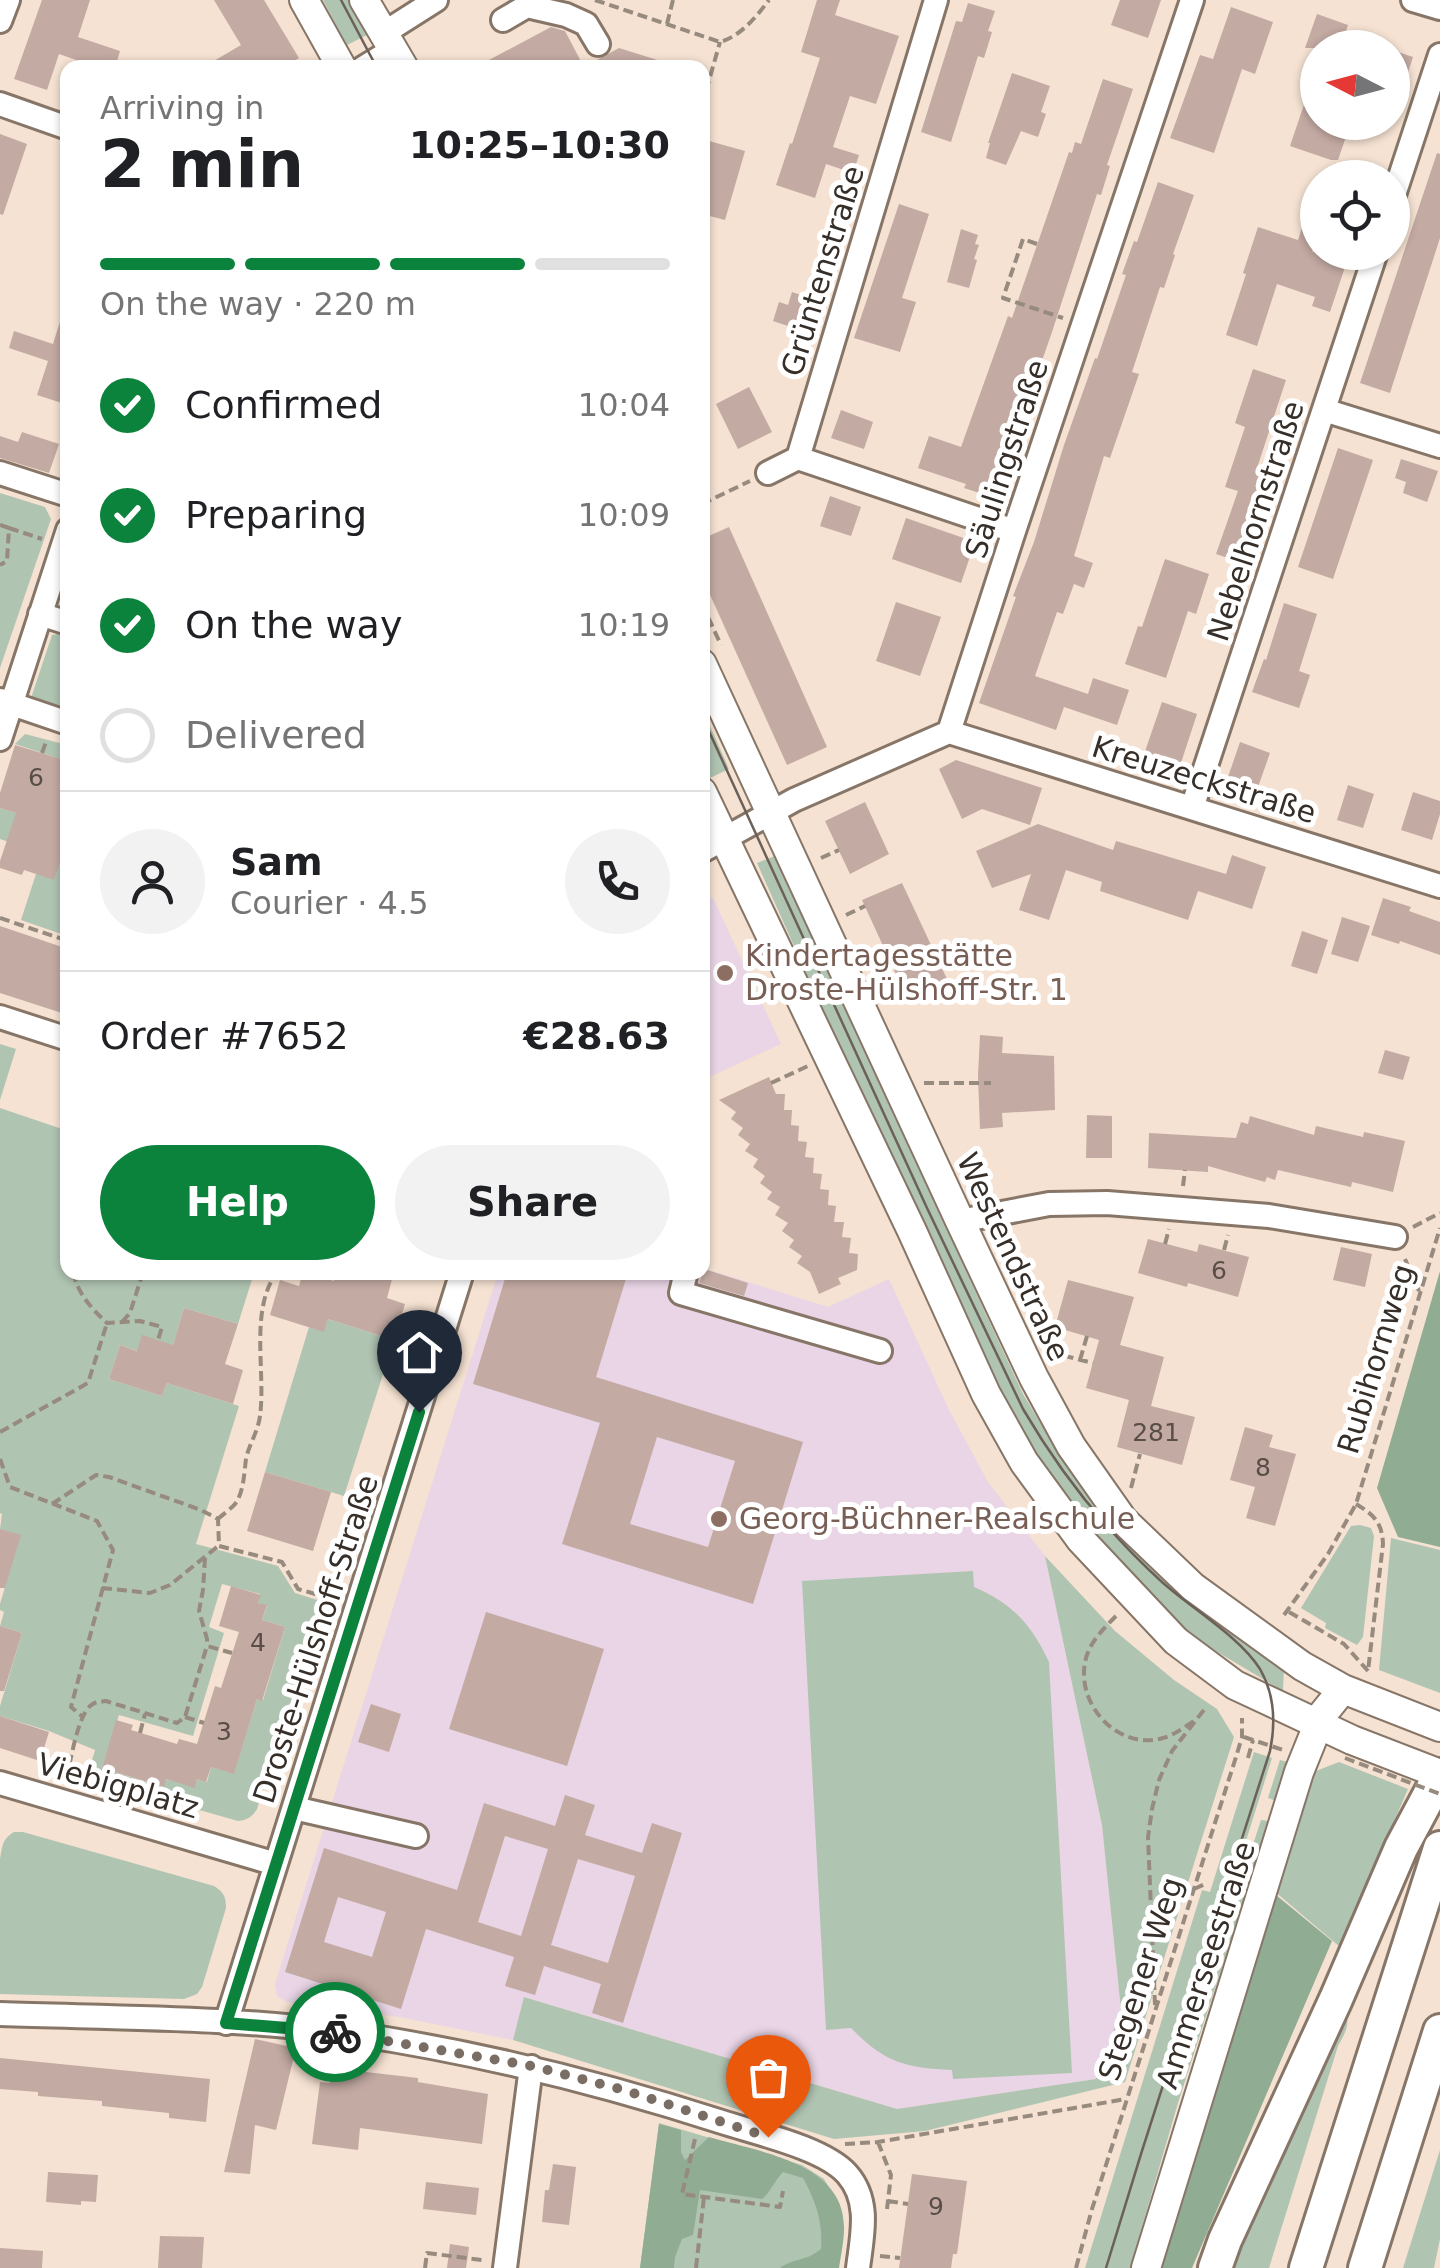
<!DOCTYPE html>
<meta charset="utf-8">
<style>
body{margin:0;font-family:"DejaVu Sans",sans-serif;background:#f2f2f2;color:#202124;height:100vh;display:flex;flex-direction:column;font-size:38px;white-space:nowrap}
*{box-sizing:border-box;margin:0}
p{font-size:32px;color:#757577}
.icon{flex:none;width:55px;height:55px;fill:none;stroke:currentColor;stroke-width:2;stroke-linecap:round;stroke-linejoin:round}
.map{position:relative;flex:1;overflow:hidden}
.sheet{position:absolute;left:60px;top:60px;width:650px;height:1220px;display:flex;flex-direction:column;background:#fff;border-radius:20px;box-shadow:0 2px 8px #0004}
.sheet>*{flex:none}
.needle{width:65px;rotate:276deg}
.controls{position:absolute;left:1300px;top:30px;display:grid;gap:20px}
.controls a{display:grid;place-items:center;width:110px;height:110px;border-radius:50%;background:#fff;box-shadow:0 2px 8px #0004;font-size:50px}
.pin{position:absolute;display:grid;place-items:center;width:85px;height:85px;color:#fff;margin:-102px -42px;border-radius:50% 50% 50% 0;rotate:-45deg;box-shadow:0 0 10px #0007}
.pin .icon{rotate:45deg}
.courier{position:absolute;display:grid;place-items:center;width:100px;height:100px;margin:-50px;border:8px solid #0c833c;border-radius:50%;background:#fff;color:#222;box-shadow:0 2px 12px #0007}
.head em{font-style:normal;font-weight:700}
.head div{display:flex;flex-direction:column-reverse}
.head{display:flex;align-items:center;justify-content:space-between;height:170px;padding:0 40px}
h1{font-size:65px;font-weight:700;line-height:75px}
.bar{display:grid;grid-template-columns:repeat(4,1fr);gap:15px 10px;align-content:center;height:120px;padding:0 40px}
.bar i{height:12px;border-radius:8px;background:#e0e0e0}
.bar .on{background:#0c833c}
.bar p{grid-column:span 4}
.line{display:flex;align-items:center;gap:25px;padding:0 40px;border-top:2px solid #e0e0e0}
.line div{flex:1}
.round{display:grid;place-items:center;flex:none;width:105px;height:105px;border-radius:52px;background:#f2f2f2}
ol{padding:0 40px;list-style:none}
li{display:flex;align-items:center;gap:30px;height:110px}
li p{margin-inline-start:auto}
li .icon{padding:10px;border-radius:50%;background:#0c833c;color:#fff;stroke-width:4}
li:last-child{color:#757577}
li i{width:55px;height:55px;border:5px solid #e0e0e0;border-radius:50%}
.primary-button{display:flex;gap:20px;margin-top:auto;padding:20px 40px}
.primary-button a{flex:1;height:115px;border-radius:60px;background:#0c833c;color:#fff;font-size:40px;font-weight:700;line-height:115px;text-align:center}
.primary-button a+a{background:#f2f2f2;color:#202124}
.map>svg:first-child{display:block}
.education{fill:#e9d5e5}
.green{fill:#b0c4b2;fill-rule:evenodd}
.forest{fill:#90ac93}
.building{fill:#c3aaa3;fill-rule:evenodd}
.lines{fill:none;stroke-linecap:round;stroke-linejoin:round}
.minor-casing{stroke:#877667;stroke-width:28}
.major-casing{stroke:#877667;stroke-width:32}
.highway-casing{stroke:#877667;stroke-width:38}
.path{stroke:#978a7f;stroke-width:4;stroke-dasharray:10 5;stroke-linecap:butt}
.minor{stroke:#fff;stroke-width:22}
.major{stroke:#fff;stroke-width:28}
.highway{stroke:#fff;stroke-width:32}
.tram{stroke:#6c6158;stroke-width:2.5}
.path-bridge{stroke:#978a7f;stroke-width:4;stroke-dasharray:10 5;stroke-linecap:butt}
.done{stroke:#796d64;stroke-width:10;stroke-dasharray:0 18}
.route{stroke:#0c833c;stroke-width:12}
.education-dot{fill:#8d6e63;stroke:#fff;stroke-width:4}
.labels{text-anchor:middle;stroke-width:10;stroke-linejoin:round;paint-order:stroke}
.number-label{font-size:25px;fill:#594d47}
.street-label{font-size:30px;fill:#362e28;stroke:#fff}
.education-label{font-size:30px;fill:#785e54;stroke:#fff;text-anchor:start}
</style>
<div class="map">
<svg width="1440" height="2268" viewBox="0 0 1440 2268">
<rect width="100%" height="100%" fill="#f5e2d2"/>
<path class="education" d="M702 893 710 896 715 902 781 1044 703 1080Z
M703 1268 828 1307 889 1279 948 1408 988 1482 1045 1556 1102 1825 1121 2010 1096 2079 897 2109 525 1997 513 2040 399 2017 287 2002 277 1996 275 1984 498 1273 702 1272Z"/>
<path class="green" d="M323 0H349L369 34 347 45Z
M0 493 45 507 51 519 0 668Z
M57 634 67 636V713L35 702 31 698 52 635Z
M703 710 729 769 710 778 703 760Z
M25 734 67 745V761L15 744Z
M0 808 67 829V936L21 920 36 874 61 859 0 839Z
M780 854 843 1006 1023 1394 1057 1451 1101 1511 1284 1665 1283 1691 1209 1647 1162 1610 1085 1530 1013 1428 810 996 815 993 757 863Z
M0 1044 16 1049 0 1100Z
M0 1108 65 1130 67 1125 68 1272 254 1273 238 1324 184 1308 173 1345 141 1352 120 1345 109 1379 162 1396 167 1383 239 1406 196 1544 278 1566 295 1593 324 1602 257 1809C252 1817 248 1820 238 1821L87 1778 95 1750 49 1731 0 1716V1706L22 1633 0 1626 4 1612 0 1610V1604L20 1536 0 1529 2 1514 0 1513ZM222 1584 260 1594 258 1603 267 1606 262 1620 285 1627 263 1700 257 1699 234 1773 211 1767 207 1782 197 1779 195 1787 166 1779 163 1787 102 1768 119 1715 193 1736 224 1633 209 1627Z
M328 1319 394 1340 344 1496 265 1472 309 1327 323 1331Z
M1360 1525 1371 1528 1374 1536 1363 1637 1357 1645 1325 1628 1326 1623 1301 1608 1351 1526Z
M1391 1538 1440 1550V1693L1379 1670Z
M1045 1556 1115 1631 1174 1680 1217 1709 1234 1737 1125 2082 925 2131 834 2139 513 2040 524 1997 897 2109 1096 2079 1121 2010 1102 1825Z
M973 1571 974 1587C1013 1604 1031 1624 1049 1662L1072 2073 953 2079 952 2070C905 2068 884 2062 851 2028L826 2030 802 1581Z
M1254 1752 1272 1758 1227 1901 1234 1903 1261 1820 1268 1821 1274 1800 1268 1798 1280 1760 1288 1762 1178 2103 1130 2268H1085L1202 1890 1210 1892Z
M1339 1762 1408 1789 1340 1947 1273 1890 1312 1770 1316 1771Z
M14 1832H23L214 1886C224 1892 226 1897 226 1908L202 1987 197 1994 184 1999 0 1994V1860C2 1847 2 1839 14 1832Z
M1342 2018 1347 2019C1349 2028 1342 2038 1338 2046L1269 2268H1231Z
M659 2123 802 2165 824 2179 840 2205 839 2268H640Z
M1440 2150V2239L1434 2268H1403Z"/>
<path class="forest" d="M1440 1271V1547L1398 1537 1377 1488Z
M1276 1895 1332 1941 1192 2268H1159Z
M659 2124 681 2130V2152L685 2160 709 2137C758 2152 845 2162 844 2228 844 2241 841 2255 839 2268H780C796 2257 805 2262 821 2249 823 2222 816 2202 803 2178L783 2172C774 2181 771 2192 762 2199L700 2190 693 2235 682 2239 675 2257 674 2268H640Z"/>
<path class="building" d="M42 0H90L78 37 120 51 115 68H99L59 54 47 90 14 79Z
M214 0H264L299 58 283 68H202L241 45Z
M817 0H840L835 15 899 36 876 104 850 96 833 147 859 155 853 173 826 164 815 198 776 185 790 143 792 144 820 58 801 52Z
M1120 0H1161L1148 38 1111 25Z
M968 3 995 11 988 31 992 32 984 58 978 56 951 142 921 132 956 21 962 22Z
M1231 7 1273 22 1255 74 1242 69 1214 153 1170 138 1200 55 1213 59Z
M1317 14 1348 25 1340 48H1305Z
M551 27 565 31 584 67 619 48 667 63V68H474Z
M1392 50 1413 57 1396 108 1392 107Z
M1012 73 1050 86 1041 112 1046 114 1038 137 1021 131 1006 165 986 158 990 143H988Z
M1314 75 1318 76V122H1351L1338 160H1331L1290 146Z
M1103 79 1133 89 1107 165 1110 166 1101 195 1097 194 1052 332 1030 395 1028 394 1003 470 1007 471 998 499 964 488 966 484 918 468 929 436 961 447 1008 316 1012 318 1069 152 1072 153 1075 142 1081 144Z
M0 134 27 144 3 215 0 214Z
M702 139 745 151 725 220 702 214Z
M1437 153 1440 154V238L1390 393 1360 383Z
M1158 182 1194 195 1173 254 1175 255 1164 288 1160 287 1132 372 1139 374 1110 458 1104 456 1074 556 1093 563 1084 588 1074 584 1063 614 1057 612 1035 676 1088 694 1093 678 1129 690 1117 725 1064 707 1056 730 979 703 1016 597 1013 596 1034 542 1064 445 1095 358 1097 359 1126 275 1122 274 1134 241 1137 242Z
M1314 191H1318V236L1312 252H1350L1330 312 1312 306 1315 297 1277 284 1257 346 1226 335 1246 274 1243 273 1258 227 1298 240Z
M899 204 929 214 902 298 916 302 900 352 854 338Z
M961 229 978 235 975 244 979 245 974 259 977 260 969 288 947 282Z
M792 292 816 300 806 332 773 321 779 302 788 305Z
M63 312 68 313V405L37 395 48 361 9 348 14 331 53 344Z
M1253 369 1286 380 1258 465 1276 471 1266 501 1263 500 1243 563 1216 554 1238 491 1225 487 1245 427 1235 423Z
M749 387 772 432 738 449 716 404Z
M841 410 873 422 864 449 831 438Z
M22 432 59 444 49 473 0 458V436L18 442Z
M1338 448 1373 460 1333 579 1298 567Z
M1401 459 1438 471 1427 502 1403 493 1406 482 1395 478Z
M830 496 861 507 851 536 820 526Z
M906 518 975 542 961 583 892 559Z
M729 527 827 747 787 765 702 577V539Z
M1165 559 1209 574 1196 614 1188 611 1166 678 1125 664 1138 626 1142 627Z
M896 602 941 617 920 676 876 661Z
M1284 603 1317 614 1299 671 1310 675 1299 708 1252 692 1264 659 1266 660Z
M1162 702 1197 714 1178 772 1142 760Z
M1240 742 1270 753 1258 787 1228 777Z
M15 745 68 761V838L54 880 24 870 22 875 0 868V861L16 813 0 808V793Z
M956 760 1042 788 1030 825 982 809 962 819 939 769Z
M1348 785 1374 794 1363 828 1337 820Z
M1413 792 1440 801V814L1432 840 1401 830Z
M865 802 889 854 850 874 825 821Z
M1038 824 1113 850 1116 841 1226 874 1232 855 1266 867 1252 909 1198 891 1188 920 1100 891 1102 882 1066 870 1049 920 1019 910 1031 874 992 888 976 851Z
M902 883 947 979 907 998 862 900Z
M1383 898 1411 907 1409 911 1440 922V955L1400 941 1399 944 1371 935Z
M1342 917 1370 926 1358 962 1331 954Z
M0 926 68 949V1015L0 993Z
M1302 931 1328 940 1317 974 1291 966Z
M980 1035 1003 1037 1002 1053 1054 1056 1055 1110 1002 1113 1003 1127 980 1129 978 1076Z
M1385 1050 1410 1057 1403 1080 1378 1073Z
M769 1077 776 1094H785L784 1110H792L791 1125 799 1126 798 1141 807 1142 805 1157 814 1158 813 1173 822 1174 820 1189 829 1190 828 1205 836 1206 834 1222H844L842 1237 851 1238 849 1253 858 1254 857 1270 838 1278 841 1284 819 1294 810 1272 797 1263 802 1256 789 1247 794 1240 782 1231 788 1223 775 1215 780 1207 767 1199 772 1192 760 1183 765 1176 753 1167 758 1159 745 1151 750 1144 738 1135 743 1128 731 1119 736 1112 719 1100Z
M1087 1115 1112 1116V1158H1086Z
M1250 1116 1314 1135 1316 1126 1363 1137 1364 1132 1405 1141 1393 1192 1352 1182 1351 1187 1278 1170 1275 1180 1267 1177 1265 1182 1208 1166V1172L1148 1168 1149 1133 1236 1138 1241 1122 1248 1124Z
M1148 1239 1197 1252 1199 1244 1249 1257 1238 1297 1188 1283 1187 1287 1138 1273Z
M1341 1247 1372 1254 1365 1287 1333 1280Z
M704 1269 748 1283 744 1296 699 1283Z
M303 1272 334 1281 336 1272H394L387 1298 405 1304 394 1340 328 1319 324 1332 270 1315 280 1280 299 1286Z
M507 1272H628L596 1377 803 1442 753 1604 562 1544 600 1423 473 1384ZM657 1437 735 1461 708 1547 630 1524Z
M1068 1280 1134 1297 1120 1345 1164 1357 1151 1406 1195 1417 1182 1465 1117 1447 1129 1400 1086 1388 1099 1340 1055 1327Z
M184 1308 238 1324 225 1364 243 1370 233 1404 167 1383 162 1396 109 1379 120 1345 137 1351 142 1335 173 1345Z
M1245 1427 1273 1435 1269 1447 1296 1454 1275 1526 1246 1518 1255 1487 1230 1480Z
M265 1472 331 1492 313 1551 247 1531Z
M0 1529 21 1535 5 1588H0Z
M231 1586 261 1595 258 1603 267 1605 262 1620 285 1627 262 1701 257 1699 234 1774 211 1767 206 1782 197 1779 195 1788 166 1779 164 1787 102 1768 116 1720 133 1725 131 1730 177 1744 179 1739 197 1744 215 1686 221 1688 239 1632 219 1626Z
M486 1612 604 1649 567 1766 449 1729Z
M0 1626 22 1633 4 1691H0Z
M371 1704 401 1714 389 1752 358 1742Z
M0 1716 49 1732 40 1761 0 1748Z
M565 1795 595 1805 585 1835 642 1853 652 1823 682 1833 623 2023 592 2013 601 1984 544 1966 535 1995 505 1986 514 1957 426 1929 401 2009 285 1972 324 1848 457 1890 484 1803 555 1826ZM505 1836 548 1849 521 1936 478 1922ZM578 1859 635 1876 608 1963 551 1945ZM338 1897 386 1912 372 1957 324 1942Z
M255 2039 296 2048 276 2130 255 2125 250 2174 224 2172Z
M333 2057 367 2062 366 2072 418 2078V2082L488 2094 482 2144 360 2128 358 2150 312 2144 320 2082 330 2083Z
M0 2058 210 2079 206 2122 169 2118V2113L102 2106V2101L38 2096V2092L0 2089Z
M553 2164 576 2167 569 2225 542 2222 545 2190H549Z
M48 2172 98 2175 96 2202 81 2201V2205L46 2202Z
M912 2174 967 2181 957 2254H953L951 2268H899Z
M426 2182 479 2188 476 2215 423 2209Z
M160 2236 204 2237 202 2268H158Z
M450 2244 469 2247 466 2268H447Z
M0 2248 43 2251 42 2268H0Z"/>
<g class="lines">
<g class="minor-casing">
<path id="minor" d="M1413 0 1440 8
M503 20 527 6 566 15 586 24 598 44
M0 21 8 0
M384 33 436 0
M363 68 394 49
M0 104 68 128
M1392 201 1440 55
M1324 410 1440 446
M798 458 1014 531
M0 473 68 495
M768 473 798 458 936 0
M40 614 68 623
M0 700 68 723
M949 732 1440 886
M0 739 68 530
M1192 808 1376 252
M702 851 794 800 949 732 1014 531 1192 0
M0 1017 68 1039
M960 1221 1049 1204 1107 1203 1269 1216 1395 1237
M686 1272 681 1293 880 1351
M0 1783 276 1864
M294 1808 416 1836
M0 2014C118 2018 238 2017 355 2034 481 2053 601 2083 722 2122 756 2133 824 2148 847 2174 871 2201 862 2236 858 2268
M226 2023 462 1272
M505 2268 531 2067"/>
</g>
<g class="major-casing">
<path id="major" d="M304 0 342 68
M364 0 404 68
M702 664 960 1221 1034 1378 1071 1446 1123 1520 1193 1587 1302 1666 1343 1689 1440 1727
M702 792 912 1231 986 1394 1024 1462 1081 1540 1176 1641 1235 1685 1352 1740 1440 1774
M1146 2268 1299 1772 1322 1715 1343 1689"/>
</g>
<g class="highway-casing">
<path id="highway" d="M1215 2268 1225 2240 1336 1999 1401 1848 1440 1775
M1306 2268 1440 1848
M1365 2268 1440 2031"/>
</g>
<path class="path" d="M595 0 720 42C741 36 756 17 769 0
M667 24 673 0
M702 105 720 42
M1037 244 1023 239 1003 298 1063 318
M702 504 750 481
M0 525 9 528 7 561 0 565
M9 528 42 539
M702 604 721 645
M42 753 47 739
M821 858 839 850
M846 915 865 906
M0 918 68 941
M872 970 891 962
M771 1083 808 1066
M924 1083H991
M1183 1186 1185 1170
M1413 1227 1440 1213
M1165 1244 1169 1229
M1224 1250 1228 1235
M1405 1259 1419 1291
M73 1272C78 1294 91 1308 107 1323L140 1321 162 1327 158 1340
M319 1276 320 1272
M122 1322 130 1313 143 1272
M1049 1352 1093 1363
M1080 1360 1087 1336
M0 1432 88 1383 107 1323
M0 1459 10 1487 97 1521 113 1550 71 1707 83 1717
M1131 1488 1140 1454
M52 1504 96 1475 109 1477 201 1510 218 1519 219 1546 282 1562 298 1589 336 1600
M1356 1504C1374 1515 1382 1522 1383 1544L1368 1671
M218 1519C223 1514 231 1509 235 1504 244 1492 244 1473 246 1459 249 1444 258 1432 260 1416 266 1371 249 1310 277 1272
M205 1558 203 1590 199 1611 207 1639V1646
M102 1588 150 1593 170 1585 217 1547
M1289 1612 1344 1644 1368 1671
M1284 1615 1328 1554 1356 1504 1440 1228
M1116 1616C1105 1627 1094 1638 1088 1652 1070 1698 1115 1752 1163 1738 1175 1735 1187 1725 1197 1719
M185 1717 204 1723
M140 1733 145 1714
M1244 1737 1283 1750
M1248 1758 1253 1740
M66 1779C71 1761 77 1718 90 1706 96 1701 98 1702 106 1701L177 1723 185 1717 207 1646 232 1653
M1194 1889 1205 1884
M1155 2005 1148 1837 1152 1809 1159 1780 1172 1751 1207 1706
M695 2139 682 2194 780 2207 783 2191
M878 2142 891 2175 887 2209
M845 2144 878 2142 1126 2099
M888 2201 908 2204
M880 2256 900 2258
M425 2268 427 2253 482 2260
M696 2268 704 2197
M1076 2268 1092 2209 1236 1757 1242 1737V1718"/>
<use href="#minor" class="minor"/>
<use href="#major" class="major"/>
<use href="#highway" class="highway"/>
<path class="tram" d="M341 0 377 68
M702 716 927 1208 1023 1409C1061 1474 1107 1532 1162 1582 1191 1608 1240 1637 1260 1669 1275 1695 1276 1722 1270 1751L1141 2154 1106 2268"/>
<path class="path-bridge" d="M1345 1758 1440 1794"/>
</g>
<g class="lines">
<path class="done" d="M335 2032 532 2066 624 2090 768 2137"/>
<path class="route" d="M335 2032 226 2023 419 1412"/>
</g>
<g class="education-dot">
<circle cx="725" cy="973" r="10"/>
<circle cx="719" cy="1519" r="10"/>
</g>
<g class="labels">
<g class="number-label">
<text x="36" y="786">6</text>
<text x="1219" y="1279">6</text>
<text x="1156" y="1441">281</text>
<text x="1263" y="1476">8</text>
<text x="258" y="1651">4</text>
<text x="224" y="1740">3</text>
<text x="936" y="2215">9</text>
</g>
<g class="street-label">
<text transform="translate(823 271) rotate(-73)" y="10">Grüntenstraße</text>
<text transform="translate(1007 459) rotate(-72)" y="10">Säulingstraße</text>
<text transform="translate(1256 521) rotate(-72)" y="10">Nebelhornstraße</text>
<text transform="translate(1204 780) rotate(17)" y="10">Kreuzeckstraße</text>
<text transform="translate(1013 1257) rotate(65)" y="10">Westendstraße</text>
<text transform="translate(1376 1359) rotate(-73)" y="10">Rubihornweg</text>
<text transform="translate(316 1639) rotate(-72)" y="10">Droste-Hülshoff-Straße</text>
<text transform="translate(118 1786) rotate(16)" y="10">Viebigplatz</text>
<text transform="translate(1206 1965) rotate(-72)" y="10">Ammerseestraße</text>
<text transform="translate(1141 1979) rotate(-72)" y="10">Stegener Weg</text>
</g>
<g class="education-label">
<text x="745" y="966">Kindertagesstätte<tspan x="745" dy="34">Droste-Hülshoff-Str. 1</tspan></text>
<text x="739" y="1529">Georg-Büchner-Realschule</text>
</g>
</g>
</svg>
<div class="controls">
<a><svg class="needle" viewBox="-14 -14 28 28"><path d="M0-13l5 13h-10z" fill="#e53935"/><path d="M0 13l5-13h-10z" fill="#757577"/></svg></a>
<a><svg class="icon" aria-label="locate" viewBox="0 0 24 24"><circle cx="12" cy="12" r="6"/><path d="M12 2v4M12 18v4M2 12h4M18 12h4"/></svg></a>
</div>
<div class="pin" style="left:768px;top:2137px;background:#ea580c"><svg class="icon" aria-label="bag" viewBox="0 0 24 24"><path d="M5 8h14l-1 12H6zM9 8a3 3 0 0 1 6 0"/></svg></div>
<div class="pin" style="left:419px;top:1412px;background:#1f2937"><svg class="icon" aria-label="home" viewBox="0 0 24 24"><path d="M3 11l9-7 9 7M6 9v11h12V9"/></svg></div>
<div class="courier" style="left:335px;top:2032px"><svg class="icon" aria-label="bike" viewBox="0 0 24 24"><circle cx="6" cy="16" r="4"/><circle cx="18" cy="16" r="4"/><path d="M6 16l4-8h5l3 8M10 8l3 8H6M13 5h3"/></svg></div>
<section class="sheet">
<div class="head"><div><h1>2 min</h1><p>Arriving in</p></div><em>10:25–10:30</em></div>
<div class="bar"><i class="on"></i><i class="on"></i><i class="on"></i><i></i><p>On the way · 220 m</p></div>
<ol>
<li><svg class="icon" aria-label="check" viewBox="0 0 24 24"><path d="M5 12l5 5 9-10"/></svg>Confirmed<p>10:04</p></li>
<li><svg class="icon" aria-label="check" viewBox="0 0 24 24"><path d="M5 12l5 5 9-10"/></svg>Preparing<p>10:09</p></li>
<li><svg class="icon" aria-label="check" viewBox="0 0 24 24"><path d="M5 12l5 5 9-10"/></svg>On the way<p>10:19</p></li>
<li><i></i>Delivered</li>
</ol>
<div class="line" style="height:180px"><a class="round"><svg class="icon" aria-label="person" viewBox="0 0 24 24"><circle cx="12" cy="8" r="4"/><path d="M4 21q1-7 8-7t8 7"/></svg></a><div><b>Sam</b><p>Courier · 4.5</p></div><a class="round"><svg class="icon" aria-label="phone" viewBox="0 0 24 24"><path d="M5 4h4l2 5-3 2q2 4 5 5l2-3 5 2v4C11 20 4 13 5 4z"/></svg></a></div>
<div class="line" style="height:130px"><div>Order #7652</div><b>€28.63</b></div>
<div class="primary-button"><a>Help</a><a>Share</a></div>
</section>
</div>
